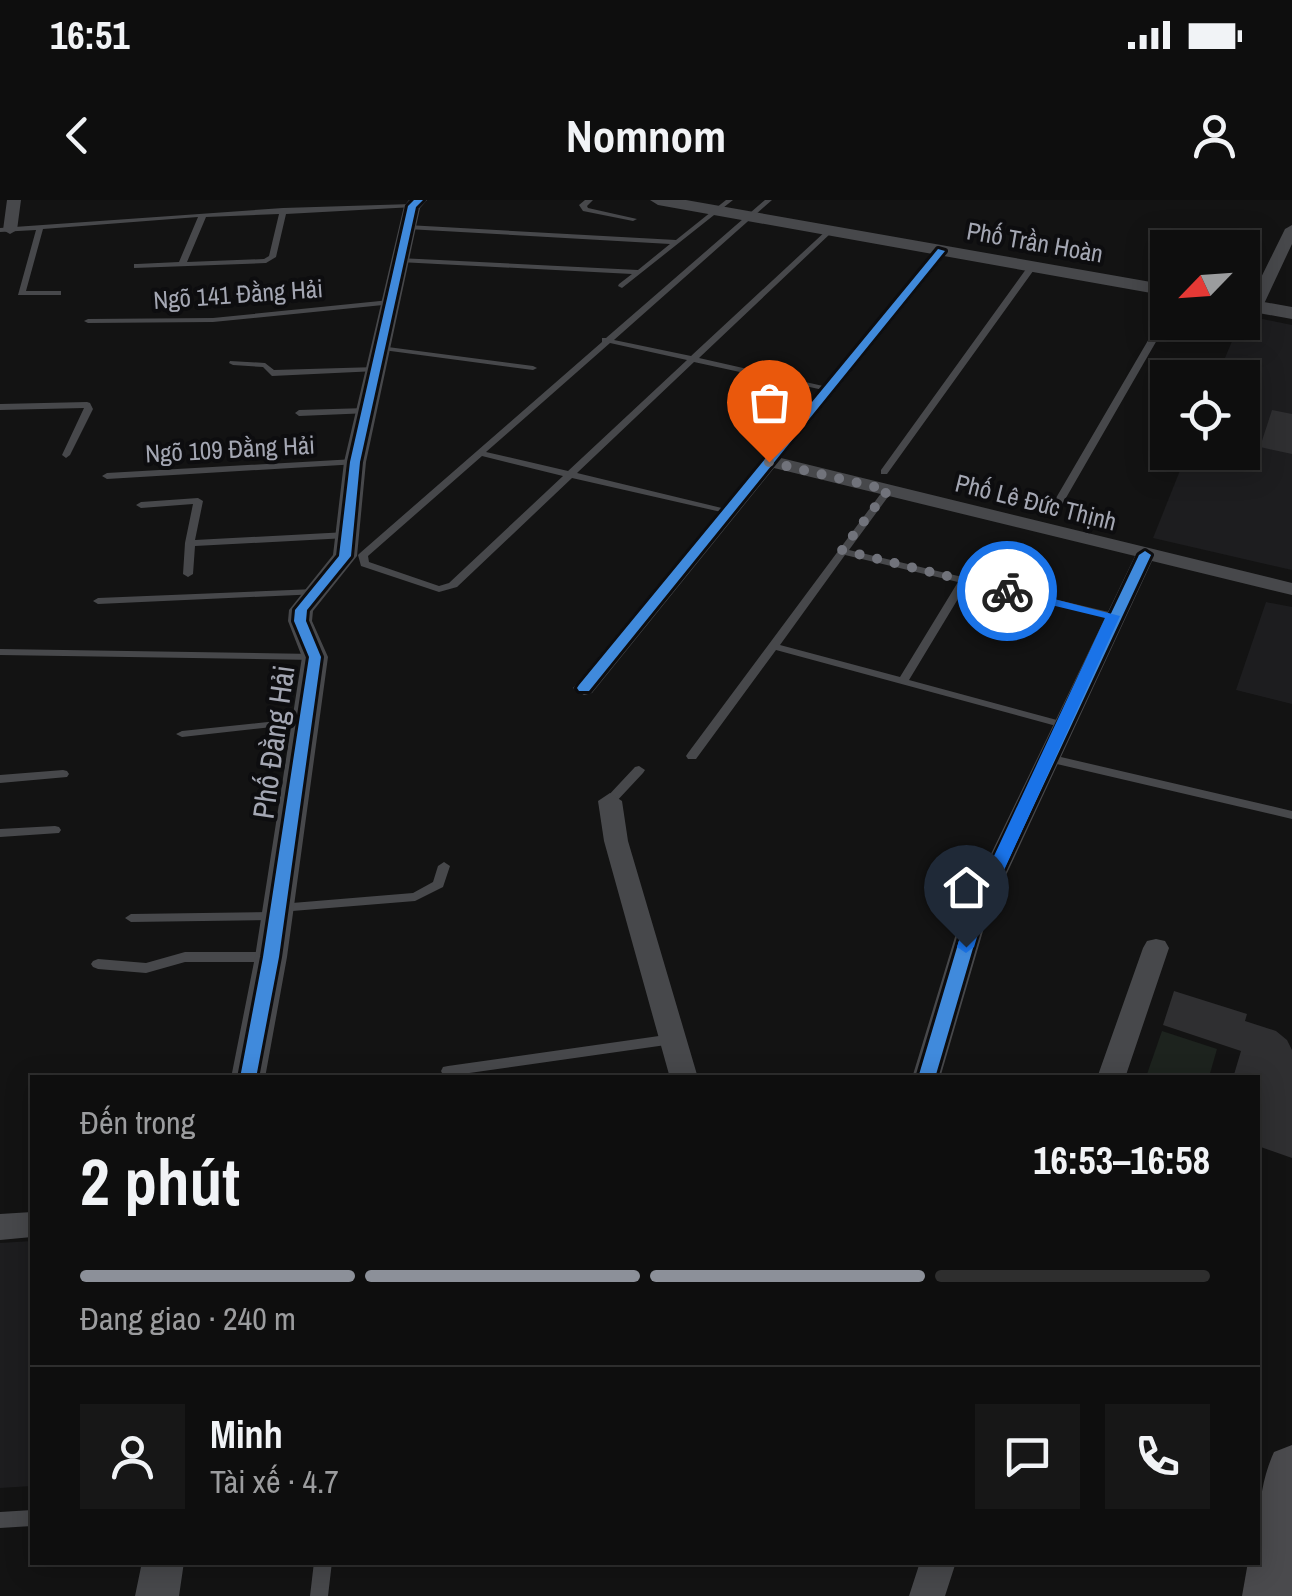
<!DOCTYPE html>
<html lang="vi">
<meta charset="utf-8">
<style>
body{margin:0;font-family:"Archivo Narrow",sans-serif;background:#171717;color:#f1f3f6;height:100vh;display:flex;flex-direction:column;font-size:38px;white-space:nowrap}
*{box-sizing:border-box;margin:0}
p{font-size:32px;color:#9b9c9e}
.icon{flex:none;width:55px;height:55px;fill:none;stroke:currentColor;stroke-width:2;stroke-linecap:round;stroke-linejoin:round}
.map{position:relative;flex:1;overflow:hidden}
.panel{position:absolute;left:30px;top:875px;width:1230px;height:490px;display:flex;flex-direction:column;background:#0e0e0e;border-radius:0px;box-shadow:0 5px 25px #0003,0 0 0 2px #2e2e2e}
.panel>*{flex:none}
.needle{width:65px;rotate:245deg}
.buttons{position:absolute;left:1150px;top:30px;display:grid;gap:20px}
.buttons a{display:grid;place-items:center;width:110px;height:110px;border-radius:0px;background:#0e0e0e;box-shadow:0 5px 25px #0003,0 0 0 2px #2e2e2e;font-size:50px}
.pin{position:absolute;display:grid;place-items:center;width:85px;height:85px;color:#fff;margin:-102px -42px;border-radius:50% 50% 50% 0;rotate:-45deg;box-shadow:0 0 10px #0007}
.pin .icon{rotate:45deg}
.courier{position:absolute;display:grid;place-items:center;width:100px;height:100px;margin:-50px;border:8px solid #1a73e8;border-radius:50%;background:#fff;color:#222;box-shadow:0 2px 12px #0007}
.overview em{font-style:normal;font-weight:800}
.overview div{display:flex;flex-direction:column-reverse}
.overview{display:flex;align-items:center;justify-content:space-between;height:170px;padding:0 50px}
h1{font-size:65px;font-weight:800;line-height:75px}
.bar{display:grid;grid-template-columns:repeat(4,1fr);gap:15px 10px;align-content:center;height:120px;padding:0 50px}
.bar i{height:12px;border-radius:8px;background:#2e2e2e}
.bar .active{background:#8c9099}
.bar p{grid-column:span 4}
.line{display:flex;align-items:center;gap:25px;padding:0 50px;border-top:2px solid #2e2e2e}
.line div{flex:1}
.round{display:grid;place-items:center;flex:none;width:105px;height:105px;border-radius:0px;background:#171717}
.status{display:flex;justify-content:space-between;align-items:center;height:70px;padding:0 50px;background:#0e0e0e;direction:ltr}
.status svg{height:28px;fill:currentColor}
header{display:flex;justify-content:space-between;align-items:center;height:130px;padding:0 50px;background:#0e0e0e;font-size:45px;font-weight:800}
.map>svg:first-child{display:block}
.built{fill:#1d1d1f}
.green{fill:#1d231e}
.building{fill:#2f2f31}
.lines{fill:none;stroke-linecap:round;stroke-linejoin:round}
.service{fill:#47484b;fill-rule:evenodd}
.minor{fill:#47484b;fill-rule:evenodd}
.tertiary{fill:#47484b;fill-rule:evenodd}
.primary{fill:#4a4a4d;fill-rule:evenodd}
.cycleway-casing{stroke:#0d0d0f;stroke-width:6}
.cycleway{fill:#408adc;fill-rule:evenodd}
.route{fill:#1a73e8}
.done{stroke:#71737b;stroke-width:10;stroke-dasharray:0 18}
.labels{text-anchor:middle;stroke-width:8;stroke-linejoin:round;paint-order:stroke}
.far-street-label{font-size:25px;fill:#a4a7b3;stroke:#0d0d0f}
.street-label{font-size:30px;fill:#a4a7b3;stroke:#0d0d0f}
</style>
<div class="status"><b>16:51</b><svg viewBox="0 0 49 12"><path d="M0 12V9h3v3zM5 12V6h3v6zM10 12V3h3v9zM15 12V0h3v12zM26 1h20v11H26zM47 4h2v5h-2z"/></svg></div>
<header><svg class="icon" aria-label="back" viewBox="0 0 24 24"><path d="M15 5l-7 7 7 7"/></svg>Nomnom<svg class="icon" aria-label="person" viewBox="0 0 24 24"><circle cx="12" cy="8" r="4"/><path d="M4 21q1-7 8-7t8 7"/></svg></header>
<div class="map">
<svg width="1292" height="1396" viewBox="0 0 1292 1396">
<rect width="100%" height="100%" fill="#131313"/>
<path class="built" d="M1243 115 1292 125V370L1153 338 1187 253 1242 252V178L1217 177Z
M1266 402 1292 407V504L1236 490Z
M32 1041V1286L0 1288V1043Z"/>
<path class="green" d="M1162 831 1217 849 1209 877H1146Z"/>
<path class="building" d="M1272 210 1292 214V254L1260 247Z
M1174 791 1247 814 1245 821 1276 831 1287 840 1292 850V958L1258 946V878H1233L1241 851 1163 825Z"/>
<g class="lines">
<path class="service" d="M585 0H593L587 6 588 8 637 19 633 21 583 11 579 5Z
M726 0H733L622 88 618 86 619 84 632 74 399 62 395 60 399 58 638 70 670 44 407 29 403 27 407 25 676 40Z
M765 0H772L614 140 691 156 828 29 832 31 831 33 699 158 832 188 828 191 694 162 577 273 730 310V314L572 278 457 387 439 392 361 366 358 355 360 353 602 142V138H606ZM610 143 687 160 568 271 486 252ZM482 256 563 276 449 383 439 386 369 362 368 356Z
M412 4 416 6 414 7 286 14 276 57 266 63 134 68V64H137L179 62 198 17 43 29 26 91H61V95H18L36 30 0 32V28L283 8ZM279 14 269 56 264 59 187 62 206 17Z
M1029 65 1036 67 887 274H881V270Z
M390 100H393V104L213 122 88 123 84 121 88 119 213 118Z
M1168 111V121L1059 310 1054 313 1051 312 1049 310 1164 113Z
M380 146 533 166 537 168 533 170 383 150H380Z
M230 161 265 163 274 170 377 167 381 169 377 171 272 176 263 167 233 165 229 163Z
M87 202 90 203 93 209 70 255 66 258 62 255 84 208 0 210V204Z
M367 208 371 211 370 213 299 216 295 213 299 210Z
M355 259 360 262 358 264 107 279 102 276 107 273Z
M888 287 893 290 849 350 1117 414V418L1113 419 967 384 909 480 1068 523 1070 525 1068 527H1060L776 450 696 559H688L686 556 688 553 885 288ZM845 355 958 382 900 477 780 445Z
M198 298 203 301 195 340 347 332 352 335 347 338 195 346 193 374 188 377 183 374 185 343 193 304 141 308 136 305 141 302Z
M315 389 319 390V394L98 404 93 401 98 398Z
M0 449 315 454 320 457 315 460 0 455Z
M305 518 311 521 309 523 182 537 176 534 182 531Z
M1048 554 1292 611V619L1044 561 1042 558Z
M639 566 645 570 643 573 614 604H606L604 601 606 598 635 567Z
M63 570 67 571 69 574 67 577 0 583V575Z
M55 626 59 627 61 630 59 633 0 637V629Z
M444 662 450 666 443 687 415 701 280 712 274 708 280 704 413 693 433 682 438 666Z
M274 712 280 716 274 720 131 722 125 718 131 714Z
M185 752H268L273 754 274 757 273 760 268 762H185L146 773 98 769 93 767 91 764 93 761 98 759 146 763Z
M673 834 678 835 680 839 678 843 673 844 448 876 443 875 441 871 443 867 448 866Z
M32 1310V1326L0 1328V1312Z
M314 1362H332L328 1396H310Z"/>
<path class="minor" d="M7 0H21L17 30 10 34 3 30Z
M1292 25V44L1263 106 1249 109 1247 106 1285 29Z
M941 47 948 51 946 54 781 258 1292 383V395L1152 361 988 714 940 878H912L962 714 1135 356 774 268 592 493 584 495 573 488 936 48Z
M610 593 622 601 628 641 698 878H670L604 641 598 601Z
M1156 739 1165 741 1169 748 1125 878H1097L1143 748 1147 741Z
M32 1012V1037L0 1040V1014Z
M920 1362H956L945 1396H909Z"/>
<path class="tertiary" d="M409 0H427L420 8 366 262 357 356 313 411 312 421 328 457 287 757 265 878H231L255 757 302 457 288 421 289 410 333 355 344 262 404 6Z
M650 0H686L1168 85V96L658 5Z
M1242 98 1292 107V119L1242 110Z
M142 1362H184L179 1396H135Z"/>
<path class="primary" d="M1292 1245V1396H1242L1248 1362H1258C1258 1324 1258 1287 1274 1252Z"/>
<g class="cycleway-casing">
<path id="cycleway" d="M414 0H423L416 7 360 262 351 356 307 410 306 421 321 457 279 757 256 878H240L263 757 309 457 294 421 295 410 339 356 350 262 408 6Z
M938 49 945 51 589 491H579L577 488 579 485Z
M1145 351 1151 355 983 714 935 878H918L967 714 1139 355Z"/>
</g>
<use href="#cycleway" class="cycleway"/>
</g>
<path class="route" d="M1007 387 1120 416 984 714 974 747 966 753 957 747 967 714 1105 418 1002 393V388Z"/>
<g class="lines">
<path class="done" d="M769 262 888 290 842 350 1007 391"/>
</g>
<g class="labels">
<g class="far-street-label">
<text transform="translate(1035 42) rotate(10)" y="9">Phố Trần Hoàn</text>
<text transform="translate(238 94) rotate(-4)" y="9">Ngõ 141 Đằng Hải</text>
<text transform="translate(230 249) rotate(-3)" y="9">Ngõ 109 Đằng Hải</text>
<text transform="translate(1036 302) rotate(14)" y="9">Phố Lê Đức Thịnh</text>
</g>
<g class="street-label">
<text transform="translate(274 542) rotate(-82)" y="10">Phố Đằng Hải</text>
</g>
</g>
</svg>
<div class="buttons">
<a><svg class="needle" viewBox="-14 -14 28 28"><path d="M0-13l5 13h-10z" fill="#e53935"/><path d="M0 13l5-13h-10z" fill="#9b9c9e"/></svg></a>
<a><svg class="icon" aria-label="locate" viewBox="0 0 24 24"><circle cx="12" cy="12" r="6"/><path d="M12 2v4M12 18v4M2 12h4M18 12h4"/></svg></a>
</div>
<div class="pin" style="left:769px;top:262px;background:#ea580c"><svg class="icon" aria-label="bag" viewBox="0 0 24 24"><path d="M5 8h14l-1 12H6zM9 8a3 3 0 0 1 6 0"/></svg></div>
<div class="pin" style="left:966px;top:747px;background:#1f2937"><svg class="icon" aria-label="home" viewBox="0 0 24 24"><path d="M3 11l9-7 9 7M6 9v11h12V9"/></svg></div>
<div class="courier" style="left:1007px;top:391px"><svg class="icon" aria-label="bike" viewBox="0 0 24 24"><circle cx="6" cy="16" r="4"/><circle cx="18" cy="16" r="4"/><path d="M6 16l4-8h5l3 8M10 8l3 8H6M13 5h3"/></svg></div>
<section class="panel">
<div class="overview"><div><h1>2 phút</h1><p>Đến trong</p></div><em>16:53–16:58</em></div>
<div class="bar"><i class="active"></i><i class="active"></i><i class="active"></i><i></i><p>Đang giao · 240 m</p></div>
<div class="line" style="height:180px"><a class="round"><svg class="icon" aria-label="person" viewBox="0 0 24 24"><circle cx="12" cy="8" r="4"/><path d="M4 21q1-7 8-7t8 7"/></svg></a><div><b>Minh</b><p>Tài xế · 4.7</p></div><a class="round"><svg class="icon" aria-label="chat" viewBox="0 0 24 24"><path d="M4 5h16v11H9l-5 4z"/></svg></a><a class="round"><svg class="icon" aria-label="phone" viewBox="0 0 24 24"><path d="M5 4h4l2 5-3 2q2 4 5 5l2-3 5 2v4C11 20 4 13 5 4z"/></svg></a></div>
</section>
</div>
